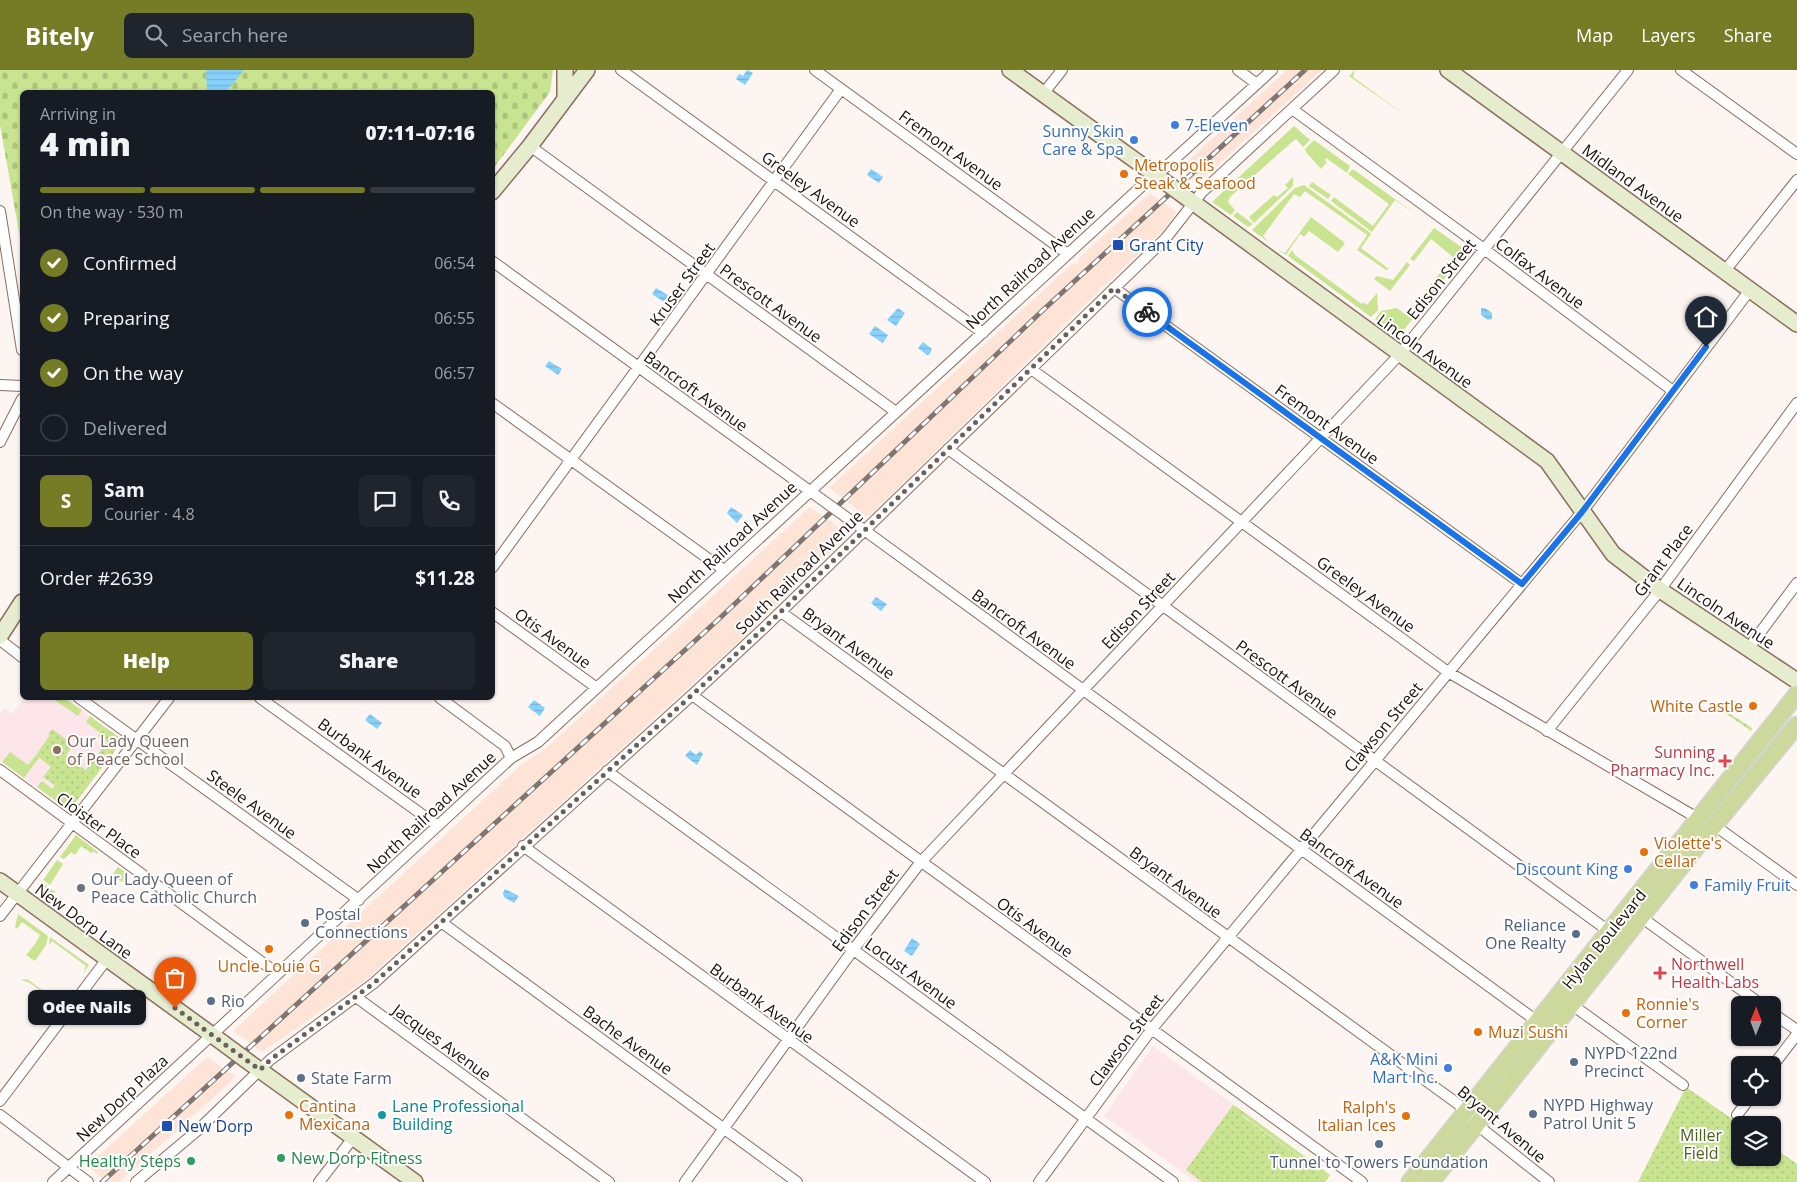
<!DOCTYPE html>
<meta charset="utf-8">
<style>
body{margin:0;font-family:"Open Sans",sans-serif;background:#20242c;color:#f1f3f6;height:100vh;display:flex;flex-direction:column;font-size:19px;white-space:nowrap}
*{box-sizing:border-box;margin:0}
p{font-size:16px;color:#9ea1a6}
.icon{flex:none;width:28px;height:28px;fill:none;stroke:currentColor;stroke-width:2;stroke-linecap:round;stroke-linejoin:round}
.map{position:relative;flex:1;overflow:hidden}
.drawer{position:absolute;left:20px;top:20px;width:475px;height:610px;display:flex;flex-direction:column;background:#171b24;border-radius:8px;box-shadow:0 1px 4px #0004}
.drawer>*{flex:none}
.needle{width:32px;rotate:1deg}
.fabs{position:absolute;left:1731px;top:926px;display:grid;gap:10px}
.fabs a{display:grid;place-items:center;width:50px;height:50px;border-radius:8px;background:#171b24;box-shadow:0 1px 4px #0004;font-size:25px}
.pin{position:absolute;display:grid;place-items:center;width:42px;height:42px;color:#fff;margin:-51px -21px;border-radius:50% 50% 50% 0;rotate:-45deg;box-shadow:0 0 5px #0007}
.pin .icon{rotate:45deg}
.courier{position:absolute;display:grid;place-items:center;width:50px;height:50px;margin:-25px;border:4px solid #1a73e8;border-radius:50%;background:#fff;color:#222;box-shadow:0 1px 6px #0007}
.bubble{position:absolute;height:35px;border-radius:8px;background:#171b24;box-shadow:0 1px 4px #0004;font-size:16px;font-weight:800;line-height:35px;text-align:center}
.head em{font-style:normal;font-weight:800}
.head div{display:flex;flex-direction:column-reverse}
.head{display:flex;align-items:center;justify-content:space-between;height:85px;padding:0 20px}
h1{font-size:32px;font-weight:800;line-height:38px}
.bar{display:grid;grid-template-columns:repeat(4,1fr);gap:8px 5px;align-content:center;height:60px;padding:0 20px}
.bar i{height:6px;border-radius:4px;background:#363941}
.bar .on{background:#767c26}
.bar p{grid-column:span 4}
.line{display:flex;align-items:center;gap:12px;padding:0 20px;border-top:1px solid #363941}
.line div{flex:1}
.round{display:grid;place-items:center;flex:none;width:52px;height:52px;border-radius:8px;background:#20242c}
ol{padding:0 20px;list-style:none}
li{display:flex;align-items:center;gap:15px;height:55px}
li p{margin-inline-start:auto}
li .icon{padding:5px;border-radius:50%;background:#767c26;color:#fff;stroke-width:4}
li:last-child{color:#9ea1a6}
li i{width:28px;height:28px;border:2px solid #363941;border-radius:50%}
.button{display:flex;gap:10px;margin-top:auto;padding:10px 20px}
.button a{flex:1;height:58px;border-radius:8px;background:#767c26;color:#fff;font-size:20px;font-weight:800;line-height:58px;text-align:center}
.button a+a{background:#20242c;color:#f1f3f6}
header{display:flex;align-items:center;gap:30px;box-sizing:border-box;height:70px;padding:0 25px;background:#767c26;color:#fff}
header strong{font-size:24px}
nav{display:flex;gap:28px;margin-inline-start:auto;font-size:18px}
.search{width:350px;height:45px;background:#20242c;display:flex;align-items:center;gap:12px;box-sizing:border-box;padding:0 18px;border-radius:8px;color:#9ea1a6;font-size:19px}
.map>svg:first-child{display:block}
.built{fill:#fee4d6}
.education{fill:#fce6ea}
.grass{fill:#c8e490}
.cemetery{fill:url(#cemetery-stones)}
.park{fill:url(#park-dots)}
.garden{fill:url(#garden-furrows)}
.water{fill:url(#water-rules)}
.lines{fill:none;stroke-linecap:round;stroke-linejoin:round}
.street-casing{stroke:#8d6d5d;stroke-width:12}
.secondary-casing{stroke:#8d6d5d;stroke-width:18}
.primary-casing{stroke:#d6d4d3;stroke-width:19}
.street{stroke:#fff;stroke-width:10}
.secondary{stroke:#e6ecce;stroke-width:15}
.primary{stroke:#cdd89d;stroke-width:16}
.rail-casing{stroke:#7f7671;stroke-width:5}
.rail{stroke:#fff;stroke-width:3;stroke-dasharray:9;stroke-linecap:butt}
.street-bridge-casing{stroke:#8d6d5d;stroke-width:12;stroke-linecap:butt}
.secondary-bridge-casing{stroke:#8d6d5d;stroke-width:18;stroke-linecap:butt}
.street-bridge{stroke:#fff;stroke-width:10}
.secondary-bridge{stroke:#e6ecce;stroke-width:15}
.done{stroke:#6a605b;stroke-width:5;stroke-dasharray:0 9}
.route{stroke:#1a73e8;stroke-width:6}
.shop-dot{fill:#3f7fe0;stroke:#fff;stroke-width:2}
.food-dot{fill:#e8710a;stroke:#fff;stroke-width:2}
.transit-dot{fill:#1a4fb4;stroke:#fff;stroke-width:2}
.education-dot{fill:#8d6e63;stroke:#fff;stroke-width:2}
.health-dot{fill:#e0444e;stroke:#fff;stroke-width:2}
.worship-dot{fill:#6b7280;stroke:#fff;stroke-width:2}
.service-dot{fill:#5c6f8a;stroke:#fff;stroke-width:2}
.culture-dot{fill:#0f9aa8;stroke:#fff;stroke-width:2}
.leisure-dot{fill:#2e9e5b;stroke:#fff;stroke-width:2}
.labels{text-anchor:middle;stroke-width:4;stroke-linejoin:round;paint-order:stroke}
.shop-label{font-size:16px;fill:#366cbe;stroke:#fff;text-anchor:end}
.street-label{font-size:16px;fill:#1c100a;stroke:#fff}
.food-label{font-size:16px;fill:#c56008;stroke:#fff;text-anchor:start}
.transit-label{font-size:16px;fill:#164399;stroke:#fff;text-anchor:start}
.education-label{font-size:16px;fill:#785e54;stroke:#fff;text-anchor:start}
.health-label{font-size:16px;fill:#be3a42;stroke:#fff;text-anchor:end}
.worship-label{font-size:16px;fill:#5b616d;stroke:#fff;text-anchor:start}
.service-label{font-size:16px;fill:#4e5e75;stroke:#fff;text-anchor:start}
.culture-label{font-size:16px;fill:#0d838f;stroke:#fff;text-anchor:start}
.park-label{font-size:16px;fill:#4e6022;stroke:#fff}
.leisure-label{font-size:16px;fill:#27864d;stroke:#fff;text-anchor:start}
</style>
<header>
<strong>Bitely</strong>
<div class="search"><svg class="icon" aria-label="search" viewBox="0 0 24 24"><circle cx="10" cy="10" r="6"/><path d="M15 15l6 6"/></svg>Search here</div>
<nav><a>Map</a><a>Layers</a><a>Share</a></nav>
</header>
<div class="map">
<svg width="1797" height="1112" viewBox="0 0 1797 1112">
<defs>
<pattern id="cemetery-stones" width="16" height="16" patternUnits="userSpaceOnUse" patternTransform="scale(1.25)"><rect width="16" height="16" fill="#c8e490"/><path d="M2 7V4a2 2 0 0 1 4 0v3zM10 15v-3a2 2 0 0 1 4 0v3z" fill="#abc37b"/></pattern>
<pattern id="park-dots" width="8" height="8" patternUnits="userSpaceOnUse" patternTransform="scale(1.25)"><rect width="8" height="8" fill="#c8e490"/><path d="M2 2h.1M6 6h.1" fill="none" stroke="#abc37b" stroke-width="1.8" stroke-linecap="round"/></pattern>
<pattern id="garden-furrows" width="10" height="10" patternUnits="userSpaceOnUse" patternTransform="scale(1.25)"><rect width="10" height="10" fill="#c8e490"/><path d="M-1 1l2-2M0 10L10 0M9 11l2-2" fill="none" stroke="#abc37b"/></pattern>
<pattern id="water-rules" width="6" height="5" patternUnits="userSpaceOnUse" patternTransform="scale(1.25)"><rect width="6" height="5" fill="#87d1fc"/><path d="M0 2.5h6" fill="none" stroke="#74b2d7"/></pattern>
</defs>
<rect width="100%" height="100%" fill="#fcf5f1"/>
<path class="built" d="M1287 0H1322L1198 113 1179 99Z
M1150 123 1176 142 1163 161 1105 215 1101 217 1098 222 881 435 867 447 829 418 1072 194H1076L1079 191V188Z
M810 437 849 464 743 568 367 909 262 982 233 961 522 694 543 681Z
M207 987 235 1006 230 1013 119 1112H108L87 1096Z"/>
<path class="education" d="M24 628H64L123 670 69 741 0 690V644L4 638 12 644Z
M1153 976 1330 1105 1325 1112H1196L1104 1046Z"/>
<path class="grass" d="M1355 0 1353 7 1409 48 1349 6Z
M1294 56 1310 70 1303 77 1296 69 1292 72 1230 127 1228 132 1235 140 1231 145 1212 132Z
M1314 70 1350 96 1347 103 1326 88 1325 90 1327 92 1321 99 1306 82 1305 79Z
M1352 100H1354L1419 146 1395 130 1372 162 1331 131 1334 127 1373 156 1389 134 1348 104Z
M1293 107V116L1254 153 1249 147 1274 125 1277 127 1288 118 1285 115Z
M1312 112 1331 125 1328 129 1309 116Z
M1304 115 1369 162 1371 164 1361 178 1389 199 1386 200 1357 180 1367 165 1305 121 1300 127 1294 124 1263 166 1270 173 1252 160 1295 118Z
M1237 142 1253 154 1248 157 1233 146Z
M1311 147 1345 173 1338 182 1309 161 1304 167 1300 164 1286 185 1276 178 1285 183Z
M1434 158 1467 181 1398 267 1375 249 1381 241 1397 238 1406 245 1453 187 1431 169 1414 191 1410 189Z
M1292 180 1295 185 1362 234 1363 232 1367 235 1377 223 1378 240 1371 247 1288 186Z
M1407 192 1410 195 1390 221 1374 209 1377 206 1393 210Z
M52 628H64L82 640 78 646Z
M90 646 103 656 99 662 86 652Z
M10 682 28 695 36 685 39 688 24 708 2 692Z
M42 711 52 719 55 715 59 718 52 728 37 717Z
M76 765 98 782 97 784 93 781 91 784V781L78 775 64 789 60 787Z
M57 790 63 794 50 815 43 810Z
M118 797 128 804 122 812 112 805Z
M42 812 55 822 51 828 58 832 52 833 35 821Z
M18 844 48 866 46 875 35 891 26 885 35 874 40 865 22 852 17 859 15 857Z
M50 867 89 895 83 904 86 896 52 871 49 875Z
M27 909 59 932 64 926 66 927 60 935 30 913 21 910Z
M1244 1042 1330 1105 1328 1108 1242 1045Z"/>
<path class="cemetery" d="M0 0H553L550 22 493 99 492 22H22V179L0 55Z"/>
<path class="park" d="M103 656 123 670 69 741 52 728 59 718 43 707 51 697 36 685 50 665 48 664 52 659 74 675 66 685 86 700 107 672 98 666Z
M1686 1017 1741 1055 1740 1088H1772L1773 1077 1797 1094V1112H1638Z
M1233 1035 1244 1042 1242 1046 1328 1108 1325 1112H1202L1186 1100Z"/>
<path class="garden" d="M1718 636 1752 658 1751 661 1717 637Z
M80 774 90 779 91 783 81 776 75 785 71 782 64 789 70 781Z"/>
<path class="water" d="M206 0H244L226 22H207Z
M747 0 753 3 745 15 736 9 739 4 743 6Z
M871 99 883 107 879 113 867 105Z
M656 218 668 225 664 232 652 224Z
M898 238 905 243 896 256 887 250Z
M1481 238H1485L1492 243V249L1488 250 1481 245Z
M875 256 888 265 883 273 869 264Z
M923 272 932 279 930 284 927 285 918 278Z
M549 291 562 299 558 305 545 296Z
M731 437 743 445 737 453 727 443Z
M876 527 887 534 881 541 871 533Z
M534 630 545 638 540 646 528 637Z
M370 644 382 653 377 659 365 650Z
M690 680 696 685 700 681 703 684 697 695 685 686Z
M505 819 519 826 514 833 504 827 503 823Z
M912 868 920 874 912 886 904 881Z"/>
<g class="lines">
<g class="street-casing">
<path id="street" d="M621 0 983 263
M815 0 1068 184
M1238 0 1257 14
M1681 0 1797 84
M1043 24 1062 0
M1292 39 1484 179 1673 321
M530 76 896 342
M0 141 22 280
M492 191 821 429
M1724 202 1797 110
M1114 218 1522 514
M1031 299 1448 602 1699 749
M0 315 22 316
M492 333 724 500
M0 372 22 329
M948 379 1610 862
M860 457 1538 952
M492 498 841 19
M492 542 597 618
M781 542 1458 1034 1486 1062 1549 1112
M0 570 22 587
M1748 579 1797 513
M692 625 1362 1112
M79 628 359 830
M260 628 438 756
M440 628 505 676 511 688
M1547 661 1660 520 1797 333
M0 700 278 904
M607 701 1173 1112
M1714 755 1797 815
M523 776 985 1112
M0 846 169 628
M1641 847 1762 935
M441 852 797 1112
M356 927 609 1112
M1571 934 1683 1015
M1772 943 1797 960
M1772 997 1797 964
M0 1031 107 889
M0 1045 88 1112
M1737 1045 1750 1028
M53 1112 511 688 538 672 1144 114 1167 96 1272 0
M136 1112 198 1060 270 990 374 913 692 625 765 557 1166 168 1202 122 1334 0
M319 1112 353 1068
M685 1112 853 880 920 793 1400 284 1628 0
M1039 1112 1151 960 1582 442 1750 220"/>
</g>
<g class="secondary-casing">
<path id="secondary" d="M565 0V27
M1010 0 1161 109
M1448 0 1797 254
M492 122 530 76 587 0
M1187 128 1547 391 1613 484 1660 520 1797 611
M0 566 22 532
M0 811 223 973
M250 993 415 1112"/>
</g>
<g class="primary-casing">
<path id="primary" d="M1410 1112 1797 624
M1431 1112 1695 779 1797 655"/>
</g>
<use href="#street" class="street"/>
<use href="#secondary" class="secondary"/>
<use href="#primary" class="primary"/>
<g class="rail-casing">
<path id="rail" d="M102 1112 720 548 1042 241 1305 0"/>
</g>
<use href="#rail" class="rail"/>
<g class="street-bridge-casing">
<path id="street-bridge" d="M821 429 857 455"/>
</g>
<g class="secondary-bridge-casing">
<path id="secondary-bridge" d="M1161 109 1187 128
M223 973 250 993"/>
</g>
<use href="#street-bridge" class="street-bridge"/>
<use href="#secondary-bridge" class="secondary-bridge"/>
</g>
<g class="lines">
<path class="done" d="M175 938 260 1000 270 990 374 913 692 625 765 557 1114 218 1147 242"/>
<path class="route" d="M1147 242 1522 514 1582 442 1706 277"/>
</g>
<g class="shop-dot">
<circle cx="1175" cy="55" r="5"/>
<circle cx="1134" cy="70" r="5"/>
<circle cx="1628" cy="799" r="5"/>
<circle cx="1694" cy="815" r="5"/>
<circle cx="1448" cy="998" r="5"/>
</g>
<g class="food-dot">
<circle cx="1124" cy="104" r="5"/>
<circle cx="1753" cy="636" r="5"/>
<circle cx="1644" cy="782" r="5"/>
<circle cx="269" cy="879" r="5"/>
<circle cx="1626" cy="943" r="5"/>
<circle cx="1478" cy="962" r="5"/>
<circle cx="289" cy="1045" r="5"/>
<circle cx="1406" cy="1046" r="5"/>
</g>
<g class="transit-dot">
<rect x="1112" y="169" width="12" height="12" rx="2.5"/>
<rect x="161" y="1050" width="12" height="12" rx="2.5"/>
</g>
<circle class="education-dot" cx="57" cy="680" r="5"/>
<g class="health-dot">
<path d="M1722.5 683.5h5v5h5v5h-5v5h-5v-5h-5v-5h5z"/>
<path d="M1657.5 895.5h5v5h5v5h-5v5h-5v-5h-5v-5h5z"/>
</g>
<circle class="worship-dot" cx="81" cy="818" r="5"/>
<g class="service-dot">
<circle cx="305" cy="853" r="5"/>
<circle cx="1576" cy="864" r="5"/>
<circle cx="211" cy="931" r="5"/>
<circle cx="1574" cy="992" r="5"/>
<circle cx="301" cy="1008" r="5"/>
<circle cx="1533" cy="1044" r="5"/>
<circle cx="1379" cy="1074" r="5"/>
</g>
<circle class="culture-dot" cx="382" cy="1045" r="5"/>
<g class="leisure-dot">
<circle cx="281" cy="1088" r="5"/>
<circle cx="191" cy="1091" r="5"/>
</g>
<g class="labels">
<g class="shop-label">
<text x="1185" y="61" text-anchor="start">7-Eleven</text>
<text x="1124" y="67">Sunny Skin<tspan x="1124" dy="18">Care &amp; Spa</tspan></text>
<text x="1618" y="805">Discount King</text>
<text x="1704" y="821" text-anchor="start">Family Fruit</text>
<text x="1438" y="995">A&amp;K Mini<tspan x="1438" dy="18">Mart Inc.</tspan></text>
</g>
<g class="street-label">
<text transform="translate(951 80) rotate(36)" y="6">Fremont Avenue</text>
<text transform="translate(1633 113) rotate(36)" y="6">Midland Avenue</text>
<text transform="translate(811 119) rotate(36)" y="6">Greeley Avenue</text>
<text transform="translate(1030 198) rotate(-43)" y="6">North Railroad Avenue</text>
<text transform="translate(1540 203) rotate(37)" y="6">Colfax Avenue</text>
<text transform="translate(1441 209) rotate(-51)" y="6">Edison Street</text>
<text transform="translate(682 214) rotate(-54)" y="6">Kruser Street</text>
<text transform="translate(771 233) rotate(36)" y="6">Prescott Avenue</text>
<text transform="translate(1425 281) rotate(36)" y="6">Lincoln Avenue</text>
<text transform="translate(696 321) rotate(36)" y="6">Bancroft Avenue</text>
<text transform="translate(1327 354) rotate(36)" y="6">Fremont Avenue</text>
<text transform="translate(732 472) rotate(-43)" y="6">North Railroad Avenue</text>
<text transform="translate(1663 490) rotate(-53)" y="6">Grant Place</text>
<text transform="translate(799 502) rotate(-44)" y="6">South Railroad Avenue</text>
<text transform="translate(1366 524) rotate(36)" y="6">Greeley Avenue</text>
<text transform="translate(1138 540) rotate(-47)" y="6">Edison Street</text>
<text transform="translate(1726 543) rotate(34)" y="6">Lincoln Avenue</text>
<text transform="translate(1024 559) rotate(36)" y="6">Bancroft Avenue</text>
<text transform="translate(553 568) rotate(36)" y="6">Otis Avenue</text>
<text transform="translate(849 573) rotate(36)" y="6">Bryant Avenue</text>
<text transform="translate(1287 609) rotate(36)" y="6">Prescott Avenue</text>
<text transform="translate(1383 657) rotate(-50)" y="6">Clawson Street</text>
<text transform="translate(370 688) rotate(36)" y="6">Burbank Avenue</text>
<text transform="translate(252 734) rotate(36)" y="6">Steele Avenue</text>
<text transform="translate(431 742) rotate(-43)" y="6">North Railroad Avenue</text>
<text transform="translate(99 755) rotate(36)" y="6">Cloister Place</text>
<text transform="translate(1352 798) rotate(36)" y="6">Bancroft Avenue</text>
<text transform="translate(1176 812) rotate(36)" y="6">Bryant Avenue</text>
<text transform="translate(865 840) rotate(-53)" y="6">Edison Street</text>
<text transform="translate(84 851) rotate(36)" y="6">New Dorp Lane</text>
<text transform="translate(1035 857) rotate(36)" y="6">Otis Avenue</text>
<text transform="translate(1604 869) rotate(-51)" y="6">Hylan Boulevard</text>
<text transform="translate(911 903) rotate(36)" y="6">Locust Avenue</text>
<text transform="translate(762 933) rotate(36)" y="6">Burbank Avenue</text>
<text transform="translate(628 970) rotate(36)" y="6">Bache Avenue</text>
<text transform="translate(1126 970) rotate(-53)" y="6">Clawson Street</text>
<text transform="translate(442 972) rotate(36)" y="6">Jacques Avenue</text>
<text transform="translate(122 1028) rotate(-43)" y="6">New Dorp Plaza</text>
<text transform="translate(1502 1054) rotate(40)" y="6">Bryant Avenue</text>
</g>
<g class="food-label">
<text x="1134" y="101">Metropolis<tspan x="1134" dy="18">Steak &amp; Seafood</tspan></text>
<text x="1743" y="642" text-anchor="end">White Castle</text>
<text x="1654" y="779">Violette's<tspan x="1654" dy="18">Cellar</tspan></text>
<text x="269" y="902" text-anchor="middle">Uncle Louie G</text>
<text x="1636" y="940">Ronnie's<tspan x="1636" dy="18">Corner</tspan></text>
<text x="1488" y="968">Muzi Sushi</text>
<text x="299" y="1042">Cantina<tspan x="299" dy="18">Mexicana</tspan></text>
<text x="1396" y="1043" text-anchor="end">Ralph's<tspan x="1396" dy="18">Italian Ices</tspan></text>
</g>
<g class="transit-label">
<text x="1129" y="181">Grant City</text>
<text x="178" y="1062">New Dorp</text>
</g>
<g class="education-label">
<text x="67" y="677">Our Lady Queen<tspan x="67" dy="18">of Peace School</tspan></text>
</g>
<g class="health-label">
<text x="1715" y="688">Sunning<tspan x="1715" dy="18">Pharmacy Inc.</tspan></text>
<text x="1671" y="900" text-anchor="start">Northwell<tspan x="1671" dy="18">Health Labs</tspan></text>
</g>
<g class="worship-label">
<text x="91" y="815">Our Lady Queen of<tspan x="91" dy="18">Peace Catholic Church</tspan></text>
</g>
<g class="service-label">
<text x="315" y="850">Postal<tspan x="315" dy="18">Connections</tspan></text>
<text x="1566" y="861" text-anchor="end">Reliance<tspan x="1566" dy="18">One Realty</tspan></text>
<text x="221" y="937">Rio</text>
<text x="1584" y="989">NYPD 122nd<tspan x="1584" dy="18">Precinct</tspan></text>
<text x="311" y="1014">State Farm</text>
<text x="1543" y="1041">NYPD Highway<tspan x="1543" dy="18">Patrol Unit 5</tspan></text>
<text x="1379" y="1098" text-anchor="middle">Tunnel to Towers Foundation</text>
</g>
<g class="culture-label">
<text x="392" y="1042">Lane Professional<tspan x="392" dy="18">Building</tspan></text>
</g>
<g class="park-label">
<text x="1701" y="1071">Miller<tspan x="1701" dy="18">Field</tspan></text>
</g>
<g class="leisure-label">
<text x="291" y="1094">New Dorp Fitness</text>
<text x="181" y="1097" text-anchor="end">Healthy Steps</text>
</g>
</g>
</svg>
<div class="fabs">
<a><svg class="needle" viewBox="-14 -14 28 28"><path d="M0-13l5 13h-10z" fill="#e53935"/><path d="M0 13l5-13h-10z" fill="#9ea1a6"/></svg></a>
<a><svg class="icon" aria-label="locate" viewBox="0 0 24 24"><circle cx="12" cy="12" r="6"/><path d="M12 2v4M12 18v4M2 12h4M18 12h4"/></svg></a>
<a><svg class="icon" aria-label="layers" viewBox="0 0 24 24"><path d="M12 4l9 5-9 5-9-5zM3 14l9 5 9-5"/></svg></a>
</div>
<div class="pin" style="left:175px;top:938px;background:#ea580c"><svg class="icon" aria-label="bag" viewBox="0 0 24 24"><path d="M5 8h14l-1 12H6zM9 8a3 3 0 0 1 6 0"/></svg></div>
<div class="pin" style="left:1706px;top:277px;background:#1f2937"><svg class="icon" aria-label="home" viewBox="0 0 24 24"><path d="M3 11l9-7 9 7M6 9v11h12V9"/></svg></div>
<div class="courier" style="left:1147px;top:242px"><svg class="icon" aria-label="bike" viewBox="0 0 24 24"><circle cx="6" cy="16" r="4"/><circle cx="18" cy="16" r="4"/><path d="M6 16l4-8h5l3 8M10 8l3 8H6M13 5h3"/></svg></div>
<div class="bubble" style="left:28px;top:920px;width:118px">Odee Nails</div>
<section class="drawer">
<div class="head"><div><h1>4 min</h1><p>Arriving in</p></div><em>07:11–07:16</em></div>
<div class="bar"><i class="on"></i><i class="on"></i><i class="on"></i><i></i><p>On the way · 530 m</p></div>
<ol>
<li><svg class="icon" aria-label="check" viewBox="0 0 24 24"><path d="M5 12l5 5 9-10"/></svg>Confirmed<p>06:54</p></li>
<li><svg class="icon" aria-label="check" viewBox="0 0 24 24"><path d="M5 12l5 5 9-10"/></svg>Preparing<p>06:55</p></li>
<li><svg class="icon" aria-label="check" viewBox="0 0 24 24"><path d="M5 12l5 5 9-10"/></svg>On the way<p>06:57</p></li>
<li><i></i>Delivered</li>
</ol>
<div class="line" style="height:90px"><b class="round" style="background:#767c26;color:#fff">S</b><div><b>Sam</b><p>Courier · 4.8</p></div><a class="round"><svg class="icon" aria-label="chat" viewBox="0 0 24 24"><path d="M4 5h16v11H9l-5 4z"/></svg></a><a class="round"><svg class="icon" aria-label="phone" viewBox="0 0 24 24"><path d="M5 4h4l2 5-3 2q2 4 5 5l2-3 5 2v4C11 20 4 13 5 4z"/></svg></a></div>
<div class="line" style="height:65px"><div>Order #2639</div><b>$11.28</b></div>
<div class="button"><a>Help</a><a>Share</a></div>
</section>
</div>
